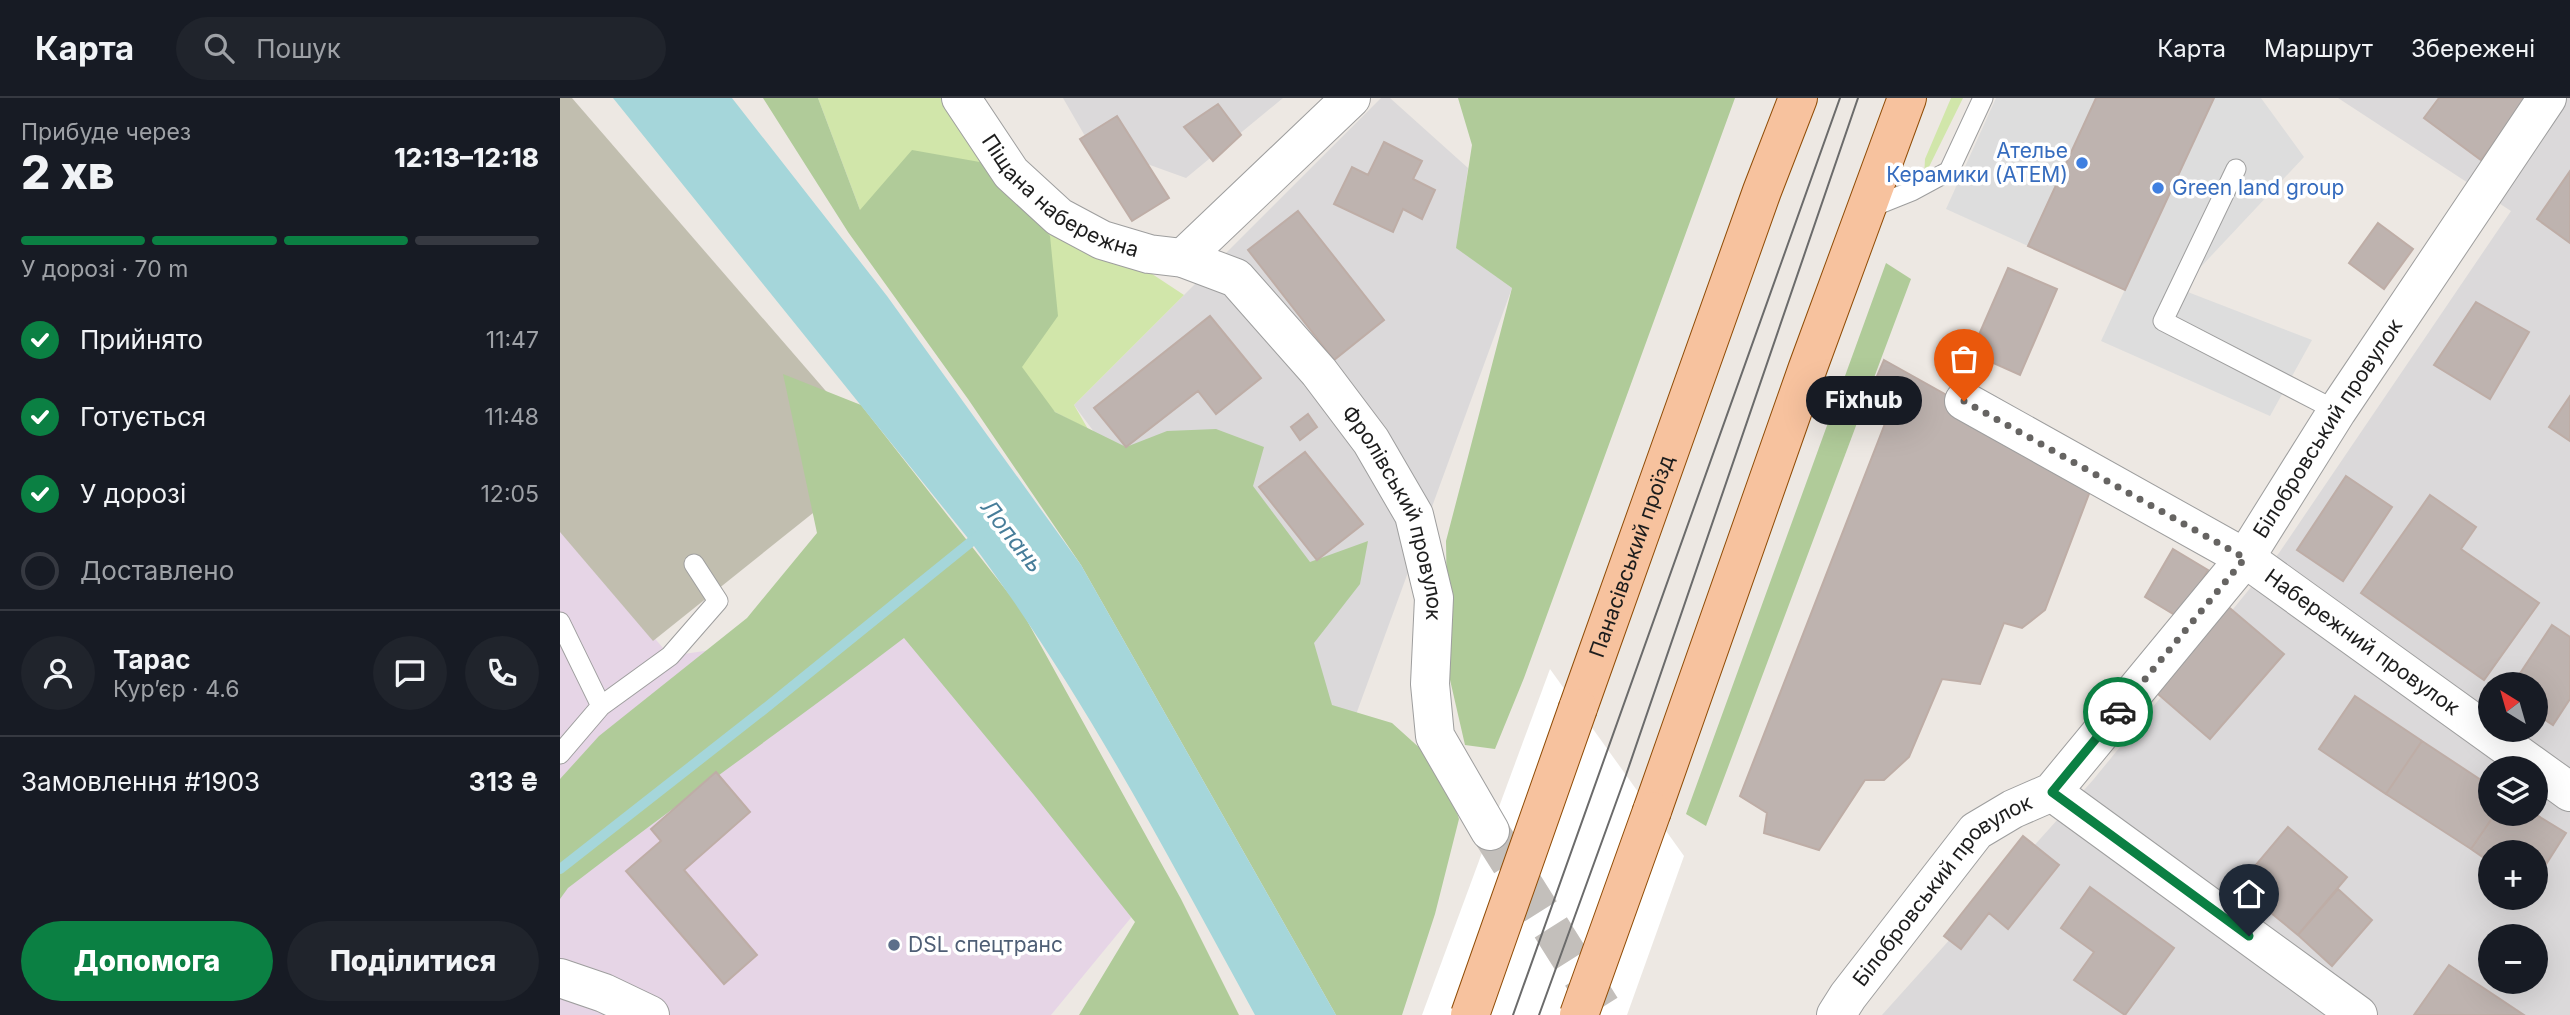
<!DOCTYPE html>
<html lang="uk">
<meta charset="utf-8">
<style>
body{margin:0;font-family:Inter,sans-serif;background:#20242c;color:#f1f3f6;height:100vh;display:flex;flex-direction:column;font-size:26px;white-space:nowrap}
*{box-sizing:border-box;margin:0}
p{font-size:23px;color:#9ea1a6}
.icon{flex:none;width:38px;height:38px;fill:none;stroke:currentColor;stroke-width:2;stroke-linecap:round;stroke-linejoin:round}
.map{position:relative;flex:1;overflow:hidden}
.sheet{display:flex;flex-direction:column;background:#171b24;width:560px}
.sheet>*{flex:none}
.needle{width:46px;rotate:323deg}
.controls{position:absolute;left:1918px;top:574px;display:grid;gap:14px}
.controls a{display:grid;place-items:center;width:70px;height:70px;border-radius:50%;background:#171b24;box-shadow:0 7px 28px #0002;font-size:35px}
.pin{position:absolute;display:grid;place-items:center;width:60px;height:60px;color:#fff;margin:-72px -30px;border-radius:50% 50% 50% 0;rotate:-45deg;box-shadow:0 0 7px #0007}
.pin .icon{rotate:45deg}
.courier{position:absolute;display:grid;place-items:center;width:70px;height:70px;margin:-35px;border:5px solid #0b8043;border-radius:50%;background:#fff;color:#222;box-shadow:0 2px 9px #0007}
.bubble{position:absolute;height:49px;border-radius:24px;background:#171b24;box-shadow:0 7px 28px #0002;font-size:23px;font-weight:800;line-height:49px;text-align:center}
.head em{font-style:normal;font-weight:800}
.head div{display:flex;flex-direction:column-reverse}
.head{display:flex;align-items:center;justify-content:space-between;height:119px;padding:0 21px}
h1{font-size:46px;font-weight:800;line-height:52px}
.bar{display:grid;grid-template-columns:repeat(4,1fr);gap:10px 7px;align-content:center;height:84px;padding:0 21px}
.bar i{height:9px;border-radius:5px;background:#363941}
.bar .selected{background:#0b8043}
.bar p{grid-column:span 4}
.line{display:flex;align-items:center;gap:18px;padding:0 21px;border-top:2px solid #363941}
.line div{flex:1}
.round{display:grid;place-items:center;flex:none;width:74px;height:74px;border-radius:37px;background:#20242c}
ol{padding:0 21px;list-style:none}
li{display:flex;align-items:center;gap:21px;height:77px}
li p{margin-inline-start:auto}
li .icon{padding:7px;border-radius:50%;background:#0b8043;color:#fff;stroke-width:4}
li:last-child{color:#9ea1a6}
li i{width:38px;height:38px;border:4px solid #363941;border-radius:50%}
.button{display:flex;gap:14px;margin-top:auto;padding:14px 21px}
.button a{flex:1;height:80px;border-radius:42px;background:#0b8043;color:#fff;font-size:28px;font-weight:800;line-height:80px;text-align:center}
.button a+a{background:#20242c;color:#f1f3f6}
header{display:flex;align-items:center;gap:42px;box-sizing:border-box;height:98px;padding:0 35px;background:#171b24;border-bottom:2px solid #363941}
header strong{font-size:33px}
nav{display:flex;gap:38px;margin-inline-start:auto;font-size:24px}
.search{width:490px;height:63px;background:#20242c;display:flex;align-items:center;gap:18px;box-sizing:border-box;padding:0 24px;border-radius:38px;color:#9ea1a6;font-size:26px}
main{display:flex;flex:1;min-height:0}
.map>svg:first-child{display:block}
.residential{fill:#dbd9da;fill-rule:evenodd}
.industrial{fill:#e6d5e6}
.construction{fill:#c1beaf}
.grass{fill:#d1e6aa}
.forest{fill:#b0cb99}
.parking{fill:#ddd}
.water{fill:#a5d6da}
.pier{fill:#fff}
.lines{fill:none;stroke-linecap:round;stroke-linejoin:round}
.stream{stroke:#a5d6da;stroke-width:10}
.building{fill:#beb3af;stroke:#beada6;stroke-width:2}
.street-tunnel{stroke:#c3bfbb;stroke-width:38;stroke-dasharray:38 19;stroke-linecap:butt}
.lane-casing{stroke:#9e9e9e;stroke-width:21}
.street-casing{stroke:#9e9e9e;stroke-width:40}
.primary-casing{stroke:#8f4c06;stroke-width:40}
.lane{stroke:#fff;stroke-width:19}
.street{stroke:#fff;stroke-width:38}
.primary{stroke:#f7c29e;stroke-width:38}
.tram{stroke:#6b6b6b;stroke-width:2}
.primary-bridge-casing{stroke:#8f4c06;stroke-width:40;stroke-linecap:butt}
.primary-bridge{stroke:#f7c29e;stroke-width:38}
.done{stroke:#666462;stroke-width:7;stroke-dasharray:0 12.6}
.route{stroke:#0b8043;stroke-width:9}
.shop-dot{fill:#3f7fe0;stroke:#fff;stroke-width:2.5}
.service-dot{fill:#5c6f8a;stroke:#fff;stroke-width:2.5}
.labels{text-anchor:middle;stroke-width:7;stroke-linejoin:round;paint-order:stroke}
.shop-label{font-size:21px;fill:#366cbe;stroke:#fff;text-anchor:end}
.street-label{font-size:21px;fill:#1d1d1d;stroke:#fff}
.service-label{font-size:21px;fill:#4e5e75;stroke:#fff;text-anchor:start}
.water-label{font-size:23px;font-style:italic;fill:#477d99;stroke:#fff}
</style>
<header>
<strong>Карта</strong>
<div class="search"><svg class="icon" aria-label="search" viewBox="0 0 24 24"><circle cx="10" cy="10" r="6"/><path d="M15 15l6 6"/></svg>Пошук</div>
<nav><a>Карта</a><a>Маршрут</a><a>Збережені</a></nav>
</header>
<main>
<section class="sheet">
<div class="head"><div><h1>2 хв</h1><p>Прибуде через</p></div><em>12:13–12:18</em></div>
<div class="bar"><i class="selected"></i><i class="selected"></i><i class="selected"></i><i></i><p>У дорозі · 70 m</p></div>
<ol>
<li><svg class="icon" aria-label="check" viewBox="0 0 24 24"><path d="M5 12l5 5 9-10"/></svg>Прийнято<p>11:47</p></li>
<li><svg class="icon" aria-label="check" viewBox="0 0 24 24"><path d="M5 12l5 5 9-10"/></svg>Готується<p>11:48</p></li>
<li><svg class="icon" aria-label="check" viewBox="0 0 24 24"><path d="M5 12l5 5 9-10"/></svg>У дорозі<p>12:05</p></li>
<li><i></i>Доставлено</li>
</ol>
<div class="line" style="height:126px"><a class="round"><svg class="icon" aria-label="person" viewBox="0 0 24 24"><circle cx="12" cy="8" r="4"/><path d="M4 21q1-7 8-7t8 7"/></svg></a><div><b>Тарас</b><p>Кур’єр · 4.6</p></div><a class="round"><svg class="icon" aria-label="chat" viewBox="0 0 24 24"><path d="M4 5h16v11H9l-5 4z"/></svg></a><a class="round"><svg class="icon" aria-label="phone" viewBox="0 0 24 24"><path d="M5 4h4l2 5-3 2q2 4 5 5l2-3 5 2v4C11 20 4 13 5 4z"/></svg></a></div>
<div class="line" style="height:91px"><div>Замовлення #1903</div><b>313 ₴</b></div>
<div class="button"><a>Допомога</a><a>Поділитися</a></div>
</section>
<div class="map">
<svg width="2010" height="917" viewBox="0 0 2010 917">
<rect width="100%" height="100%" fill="#ede8e3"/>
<path class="residential" d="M503 0H723L626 80 529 45Z
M821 0H830L908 70 897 150 952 190 779 663 514 307Z
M1778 0H2010V917H1322L1533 682 1719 455 1951 113ZM1930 586H1976V632H1930ZM1930 670H1976V716H1930ZM1930 754H1976V800H1930ZM1930 838H1976V884H1930Z"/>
<path class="industrial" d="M0 431 110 558 357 522 574 816 491 917H0Z"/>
<path class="construction" d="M0 0H12L323 359 93 543 0 434Z"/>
<path class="grass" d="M258 0H405L533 137 624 197 514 307 528 331 495 314 300 112Z
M1391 0H1403L1364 79 1365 61Z"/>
<path class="forest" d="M203 0H258L300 112 352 52 431 66 490 138 498 218 462 269 495 314 566 349 607 333 656 331 704 349 693 388 750 464 808 443 800 486 754 545 772 607 832 625 883 671 899 721 875 816 842 917H776L521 467 408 301 288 134Z
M898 0H1175L964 580 935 651 905 647 888 573 886 443 952 190 896 150 912 47Z
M1326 165 1351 181 1146 728 1126 716Z
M223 276 301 307 460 510 621 801 679 917H519L575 824 474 697 344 540C233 625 119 704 8 790L0 801V681L39 638 187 520 257 435Z"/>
<path class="parking" d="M1436 0H1536L1468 148 1386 111Z
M1654 0H1701L1744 59 1620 191 1752 242 1710 318 1541 243Z"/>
<path class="water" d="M53 0H172L327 198 521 467 776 917H695C607 756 521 591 411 444Z"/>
<path class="pier" d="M990 571 1124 758 1067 917H862Z"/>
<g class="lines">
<path class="stream" d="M0 771 203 612 422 435"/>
</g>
<path class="building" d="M1536 0H1654L1565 192 1468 148Z
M1879 0H1967L1921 62 1864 20Z
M658 6 681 37 653 63 624 29Z
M557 18 609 100 572 123 520 41Z
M824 44 862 63 853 81 875 92 862 121 843 111 833 134 774 106 792 69 808 77Z
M2010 73V145L1977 121Z
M738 113 824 222 774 262 688 152Z
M1818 125 1853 151 1824 191 1789 165Z
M1448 170 1497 191 1460 277 1411 255Z
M1916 204 1969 234 1930 301 1874 267Z
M650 218 701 280 656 316 638 293 566 349 534 310Z
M1324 262 1535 380 1485 512 1462 530 1444 525 1420 586 1382 581 1349 659 1324 682H1305L1259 752 1204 735 1207 715 1180 698 1326 323 1303 311Z
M2010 298V343L1989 329Z
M748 316 757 329 740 342 731 329Z
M745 354 803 426 757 462 699 389Z
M1786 378 1832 409 1783 483 1737 452Z
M1870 397 1916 429 1901 451 1979 505 1924 582 1801 495Z
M1613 451 1648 472 1620 520 1585 499Z
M1665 506 1724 556 1650 641 1591 590Z
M1992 527 2010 539V601L1993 627 1976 616V586H1953Z
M1795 598 1862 643 1826 696 1759 651Z
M1862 643 1930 688V716H1935L1911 751 1826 696Z
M156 674 190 714 124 772 197 857 164 886 66 773 101 743 91 731Z
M1935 716H1975L2006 735 1976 782V754H1930V764L1911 751Z
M1728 729 1787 779 1738 837 1678 788Z
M1463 738 1499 767 1448 831 1429 815 1401 851 1384 838Z
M1530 789 1614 850 1565 917 1514 882 1534 854 1501 830Z
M1778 791 1812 822 1772 868 1738 837Z
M1889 867 1964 917H1854Z"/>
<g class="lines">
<path class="street-tunnel" d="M930 733 1046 917"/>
<g class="lane-casing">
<path id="lane" d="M1676 71 1603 223 1777 313
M1307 111 1352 93 1389 73 1423 0
M0 524 41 608 0 656
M41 608 110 558 158 503 134 466"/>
</g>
<g class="street-casing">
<g id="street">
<path id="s1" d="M401 0 451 75 499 119 542 142 589 156 623 160 676 180 759 274 811 343 854 417 874 500 870 586 875 638 930 733"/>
<path d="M623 160 791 0"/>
<path id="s2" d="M1404 303 1685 460 2010 694"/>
<path d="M1492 694 1798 917"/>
<path d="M0 880 44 895 90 917"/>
<path id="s3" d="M1276 917 1288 898 1416 733 1453 711 1492 694 1685 460 1777 313 1987 0"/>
</g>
</g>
<g class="primary-casing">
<g id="primary">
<path id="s4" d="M1018 610 1202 93 1238 0"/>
<path d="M1092 713 1247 272 1347 0"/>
</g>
</g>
<use href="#lane" class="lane"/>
<use href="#street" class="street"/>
<use href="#primary" class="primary"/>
<path class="tram" d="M953 917 1280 0
M979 917 1066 677 1298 0"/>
<g class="primary-bridge-casing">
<path id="primary-bridge" d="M910 917 1018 610
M1019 917 1092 713"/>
</g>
<use href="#primary-bridge" class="primary-bridge"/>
</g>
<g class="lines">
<path class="done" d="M1404 303 1685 460 1558 614"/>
<path class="route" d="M1558 614 1492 694 1689 838"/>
</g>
<g class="shop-dot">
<circle cx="1522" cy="65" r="7"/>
<circle cx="1598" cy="90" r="7"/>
</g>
<circle class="service-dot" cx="334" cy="847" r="7"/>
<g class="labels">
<g class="shop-label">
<text x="1508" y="60">Ателье<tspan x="1508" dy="24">Керамики (АТЕМ)</tspan></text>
<text x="1612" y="97" text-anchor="start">Green land group</text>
</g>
<g class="street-label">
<text dy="7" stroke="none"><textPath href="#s1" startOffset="144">Піщана набережна</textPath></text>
<text dy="7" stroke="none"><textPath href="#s3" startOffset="774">Білобровський провулок</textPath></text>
<text dy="7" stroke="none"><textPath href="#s1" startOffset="632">Фролівський провулок</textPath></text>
<text dy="7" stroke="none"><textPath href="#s4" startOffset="161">Панасівський проїзд</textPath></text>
<text dy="7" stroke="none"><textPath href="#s2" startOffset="466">Набережний провулок</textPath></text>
<text dy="7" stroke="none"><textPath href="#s3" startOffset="166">Білобровський провулок</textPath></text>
</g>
<g class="service-label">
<text x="348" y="854">DSL спецтранс</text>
</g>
<g class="water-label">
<text transform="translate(452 438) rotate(52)" y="8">Лопань</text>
</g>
</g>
</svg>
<div class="controls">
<a><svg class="needle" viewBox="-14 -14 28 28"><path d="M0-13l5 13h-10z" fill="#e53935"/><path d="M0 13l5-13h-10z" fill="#9ea1a6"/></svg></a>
<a><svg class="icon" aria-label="layers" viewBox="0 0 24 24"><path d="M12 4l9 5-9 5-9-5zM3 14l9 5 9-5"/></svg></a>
<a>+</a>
<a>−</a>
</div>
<div class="pin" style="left:1404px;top:303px;background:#ea580c"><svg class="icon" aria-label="bag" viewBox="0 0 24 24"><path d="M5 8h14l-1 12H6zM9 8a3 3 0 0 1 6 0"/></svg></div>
<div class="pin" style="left:1689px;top:838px;background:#1f2937"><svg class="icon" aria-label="home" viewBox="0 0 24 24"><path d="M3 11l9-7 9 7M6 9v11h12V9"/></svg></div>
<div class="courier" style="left:1558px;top:614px"><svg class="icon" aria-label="car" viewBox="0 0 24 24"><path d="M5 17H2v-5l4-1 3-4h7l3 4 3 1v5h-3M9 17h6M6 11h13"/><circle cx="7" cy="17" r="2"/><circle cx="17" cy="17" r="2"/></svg></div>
<div class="bubble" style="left:1246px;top:278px;width:116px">Fixhub</div>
</div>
</main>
